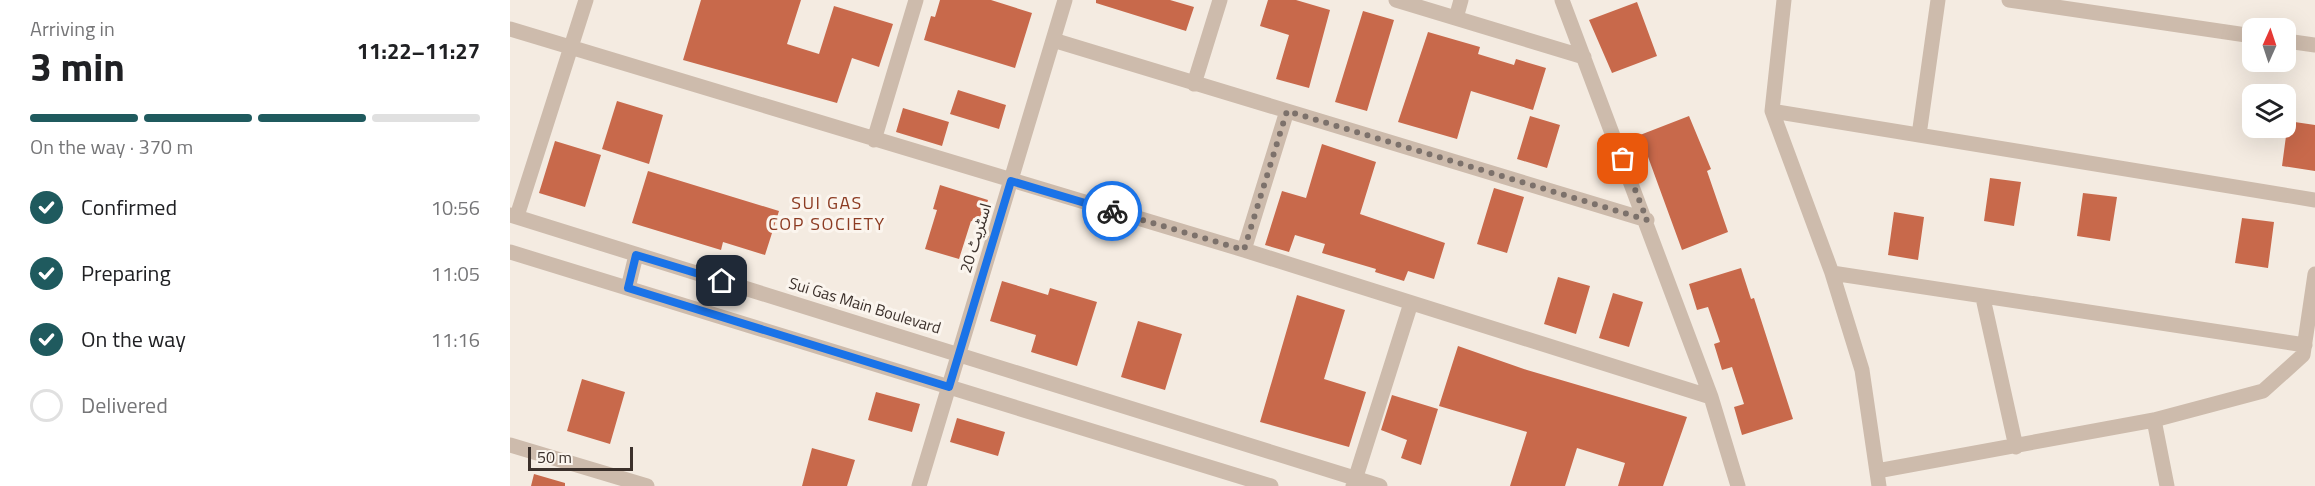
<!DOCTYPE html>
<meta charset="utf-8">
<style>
body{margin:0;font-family:"Titillium Web","Noto Sans Arabic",sans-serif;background:#f6f6f6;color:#202124;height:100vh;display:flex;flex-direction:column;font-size:22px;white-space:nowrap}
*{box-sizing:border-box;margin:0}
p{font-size:20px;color:#757577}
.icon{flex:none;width:33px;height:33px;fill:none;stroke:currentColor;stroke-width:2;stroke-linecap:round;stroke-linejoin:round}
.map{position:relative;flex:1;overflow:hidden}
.panel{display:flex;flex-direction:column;background:#fff;width:510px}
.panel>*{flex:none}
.needle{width:39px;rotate:3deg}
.fabs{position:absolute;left:1732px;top:18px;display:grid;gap:12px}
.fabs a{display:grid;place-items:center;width:54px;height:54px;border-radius:12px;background:#fff;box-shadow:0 6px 24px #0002;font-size:30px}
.scale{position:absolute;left:18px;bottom:15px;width:105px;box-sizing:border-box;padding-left:6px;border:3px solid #3b302b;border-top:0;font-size:16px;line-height:21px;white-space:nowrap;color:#3b302b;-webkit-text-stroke:4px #fbf5ee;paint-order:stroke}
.pin{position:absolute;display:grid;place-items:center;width:51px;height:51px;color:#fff;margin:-26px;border-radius:12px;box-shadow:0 3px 9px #0006}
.courier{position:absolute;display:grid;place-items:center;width:60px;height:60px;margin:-30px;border:4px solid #1a73e8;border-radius:50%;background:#fff;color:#222;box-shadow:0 2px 8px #0007}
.head em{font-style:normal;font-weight:700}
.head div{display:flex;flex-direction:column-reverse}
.head{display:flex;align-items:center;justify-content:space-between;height:102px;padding:0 30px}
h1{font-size:39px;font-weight:700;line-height:45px}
.bar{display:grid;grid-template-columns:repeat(4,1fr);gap:9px 6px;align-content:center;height:72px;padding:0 30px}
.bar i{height:8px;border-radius:4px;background:#e0e0e0}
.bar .current{background:#1f5a5e}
.bar p{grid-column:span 4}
ol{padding:0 30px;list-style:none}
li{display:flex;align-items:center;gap:18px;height:66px}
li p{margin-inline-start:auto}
li .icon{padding:6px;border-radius:50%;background:#1f5a5e;color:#fff;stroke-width:4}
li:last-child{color:#757577}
li i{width:33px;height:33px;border:3px solid #e0e0e0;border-radius:50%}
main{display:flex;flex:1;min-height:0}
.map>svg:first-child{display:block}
.building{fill:#c8694b}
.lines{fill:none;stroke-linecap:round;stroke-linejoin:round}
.minor{stroke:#cdbbac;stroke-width:15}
.done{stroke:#7c716b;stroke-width:6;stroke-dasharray:0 10.8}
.route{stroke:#1a73e8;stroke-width:8}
.labels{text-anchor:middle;stroke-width:6;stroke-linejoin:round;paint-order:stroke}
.street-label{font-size:16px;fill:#3b302b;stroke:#fbf5ee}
.neighbourhood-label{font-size:18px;letter-spacing:1.5px;fill:#8c3b22;stroke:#fbf5ee}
</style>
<main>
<section class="panel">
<div class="head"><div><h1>3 min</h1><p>Arriving in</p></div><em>11:22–11:27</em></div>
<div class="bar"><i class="current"></i><i class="current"></i><i class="current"></i><i></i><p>On the way · 370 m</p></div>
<ol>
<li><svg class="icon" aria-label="check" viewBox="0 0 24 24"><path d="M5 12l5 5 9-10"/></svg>Confirmed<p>10:56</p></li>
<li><svg class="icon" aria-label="check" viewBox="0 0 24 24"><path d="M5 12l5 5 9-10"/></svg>Preparing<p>11:05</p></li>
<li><svg class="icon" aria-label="check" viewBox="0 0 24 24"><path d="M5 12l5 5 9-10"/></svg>On the way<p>11:16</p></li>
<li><i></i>Delivered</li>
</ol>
</section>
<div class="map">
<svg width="1805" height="486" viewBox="0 0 1805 486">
<rect width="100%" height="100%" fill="#f4ebe1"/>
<path class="building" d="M191 0H291L277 44 309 54 324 6 383 24 369 67 342 58 327 103 173 60Z
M430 0H481L522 13 505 68 414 40 421 16 425 17Z
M586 0H660L684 7 676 31 586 3Z
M758 0H786L820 10 799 88 766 79 779 35 750 26Z
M1127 2 1147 56 1102 73 1079 20Z
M853 11 884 20 857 111 825 102Z
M918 32 970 47 968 54 1004 65 1006 59 1036 68 1023 110 961 91 947 139 888 122Z
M448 90 496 105 489 129 440 114Z
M107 101 153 115 139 164 92 149Z
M393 108 439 122 432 146 386 132Z
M1020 116 1050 125 1037 168 1007 159Z
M1179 116 1201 169 1197 171 1218 232 1172 250 1130 135Z
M1778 121 1805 125V171L1772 166Z
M45 141 91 155 75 207 29 193Z
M812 144 866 162 850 214 935 243 924 279 898 271 894 281 865 272 866 269 812 253 815 244 785 235 779 252 755 245 772 191 796 198Z
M138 171 269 211 255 255 213 242 211 250 122 223Z
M1480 178 1511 182 1504 226 1474 221Z
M430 185 478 200 471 224 461 221 449 259 415 249 427 210 423 209Z
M984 188 1014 197 997 253 967 244Z
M1573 193 1607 197 1600 241 1567 236Z
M1384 212 1414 217 1408 260 1378 255Z
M1732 218 1764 222 1758 268 1725 263Z
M1231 268 1241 299 1244 298 1283 419 1232 435 1224 407 1234 404 1222 367 1212 370 1204 344 1210 342 1198 307 1187 310 1179 284Z
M1048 277 1080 286 1066 334 1034 324Z
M492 281 538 295 540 288 587 302 567 366 521 352 526 335 480 321Z
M1103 293 1133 302 1119 347 1089 338Z
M787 295 835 310 814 379 856 392 839 447 750 422Z
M628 321 672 334 655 390 611 377Z
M948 346 1017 370 1177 417 1153 486H1108L1115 463 1067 448 1055 486H1000L1017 432 929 406Z
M72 379 115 392 100 444 57 431Z
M366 392 410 404 402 432 358 420Z
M882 395 928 409 911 465 891 458 897 440 871 430Z
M447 418 495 432 488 456 440 442Z
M302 448 345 460 337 486H292Z
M24 474 55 483V486H21Z"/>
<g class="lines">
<path class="minor" d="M886 0 1074 57
M1052 0 1201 397 1228 486
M1274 0 1262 111 1322 273 1352 370 1369 486
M1499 0 1743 36
M946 18 951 0
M0 29 734 250 1201 397
M543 40 1137 220
M1776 41 1805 45
M684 84 710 0
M1262 111 1805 200
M1409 135 1428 0
M364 140 406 0
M0 215 870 486
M7 216 76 0
M734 250 777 111
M0 252 761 486
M1322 273 1795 345
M118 288 126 255
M1473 298 1506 447
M1644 420 1657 486
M0 445 137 486
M1367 471 1644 420 1753 391 1793 355 1805 274
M409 486 555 0
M843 486 901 303"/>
</g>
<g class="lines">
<path class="done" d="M602 211 734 250 777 111 1137 220 1113 159"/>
<path class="route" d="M212 281 126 255 118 288 439 387 501 181 602 211"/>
</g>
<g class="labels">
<g class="street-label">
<text transform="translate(465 238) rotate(-73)" y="6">اسٹریٹ 20</text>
<text transform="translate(355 305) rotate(17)" y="6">Sui Gas Main Boulevard</text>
</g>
<g class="neighbourhood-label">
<text x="317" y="209">SUI GAS<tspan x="317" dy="21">COP SOCIETY</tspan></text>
</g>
</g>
</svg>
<div class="fabs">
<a><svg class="needle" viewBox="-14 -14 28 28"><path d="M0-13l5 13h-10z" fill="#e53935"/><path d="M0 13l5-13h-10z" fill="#757577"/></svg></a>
<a><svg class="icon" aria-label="layers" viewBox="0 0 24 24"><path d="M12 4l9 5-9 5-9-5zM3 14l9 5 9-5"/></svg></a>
</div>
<div class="scale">50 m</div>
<div class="pin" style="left:1113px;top:159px;background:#ea580c"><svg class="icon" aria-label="bag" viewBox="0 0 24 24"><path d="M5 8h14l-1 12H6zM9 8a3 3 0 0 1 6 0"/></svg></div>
<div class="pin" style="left:212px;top:281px;background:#1f2937"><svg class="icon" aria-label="home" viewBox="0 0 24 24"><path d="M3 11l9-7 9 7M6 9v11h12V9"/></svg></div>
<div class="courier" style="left:602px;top:211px"><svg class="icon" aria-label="bike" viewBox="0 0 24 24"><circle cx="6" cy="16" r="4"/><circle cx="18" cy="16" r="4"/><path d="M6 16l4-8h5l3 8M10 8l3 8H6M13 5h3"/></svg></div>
</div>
</main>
